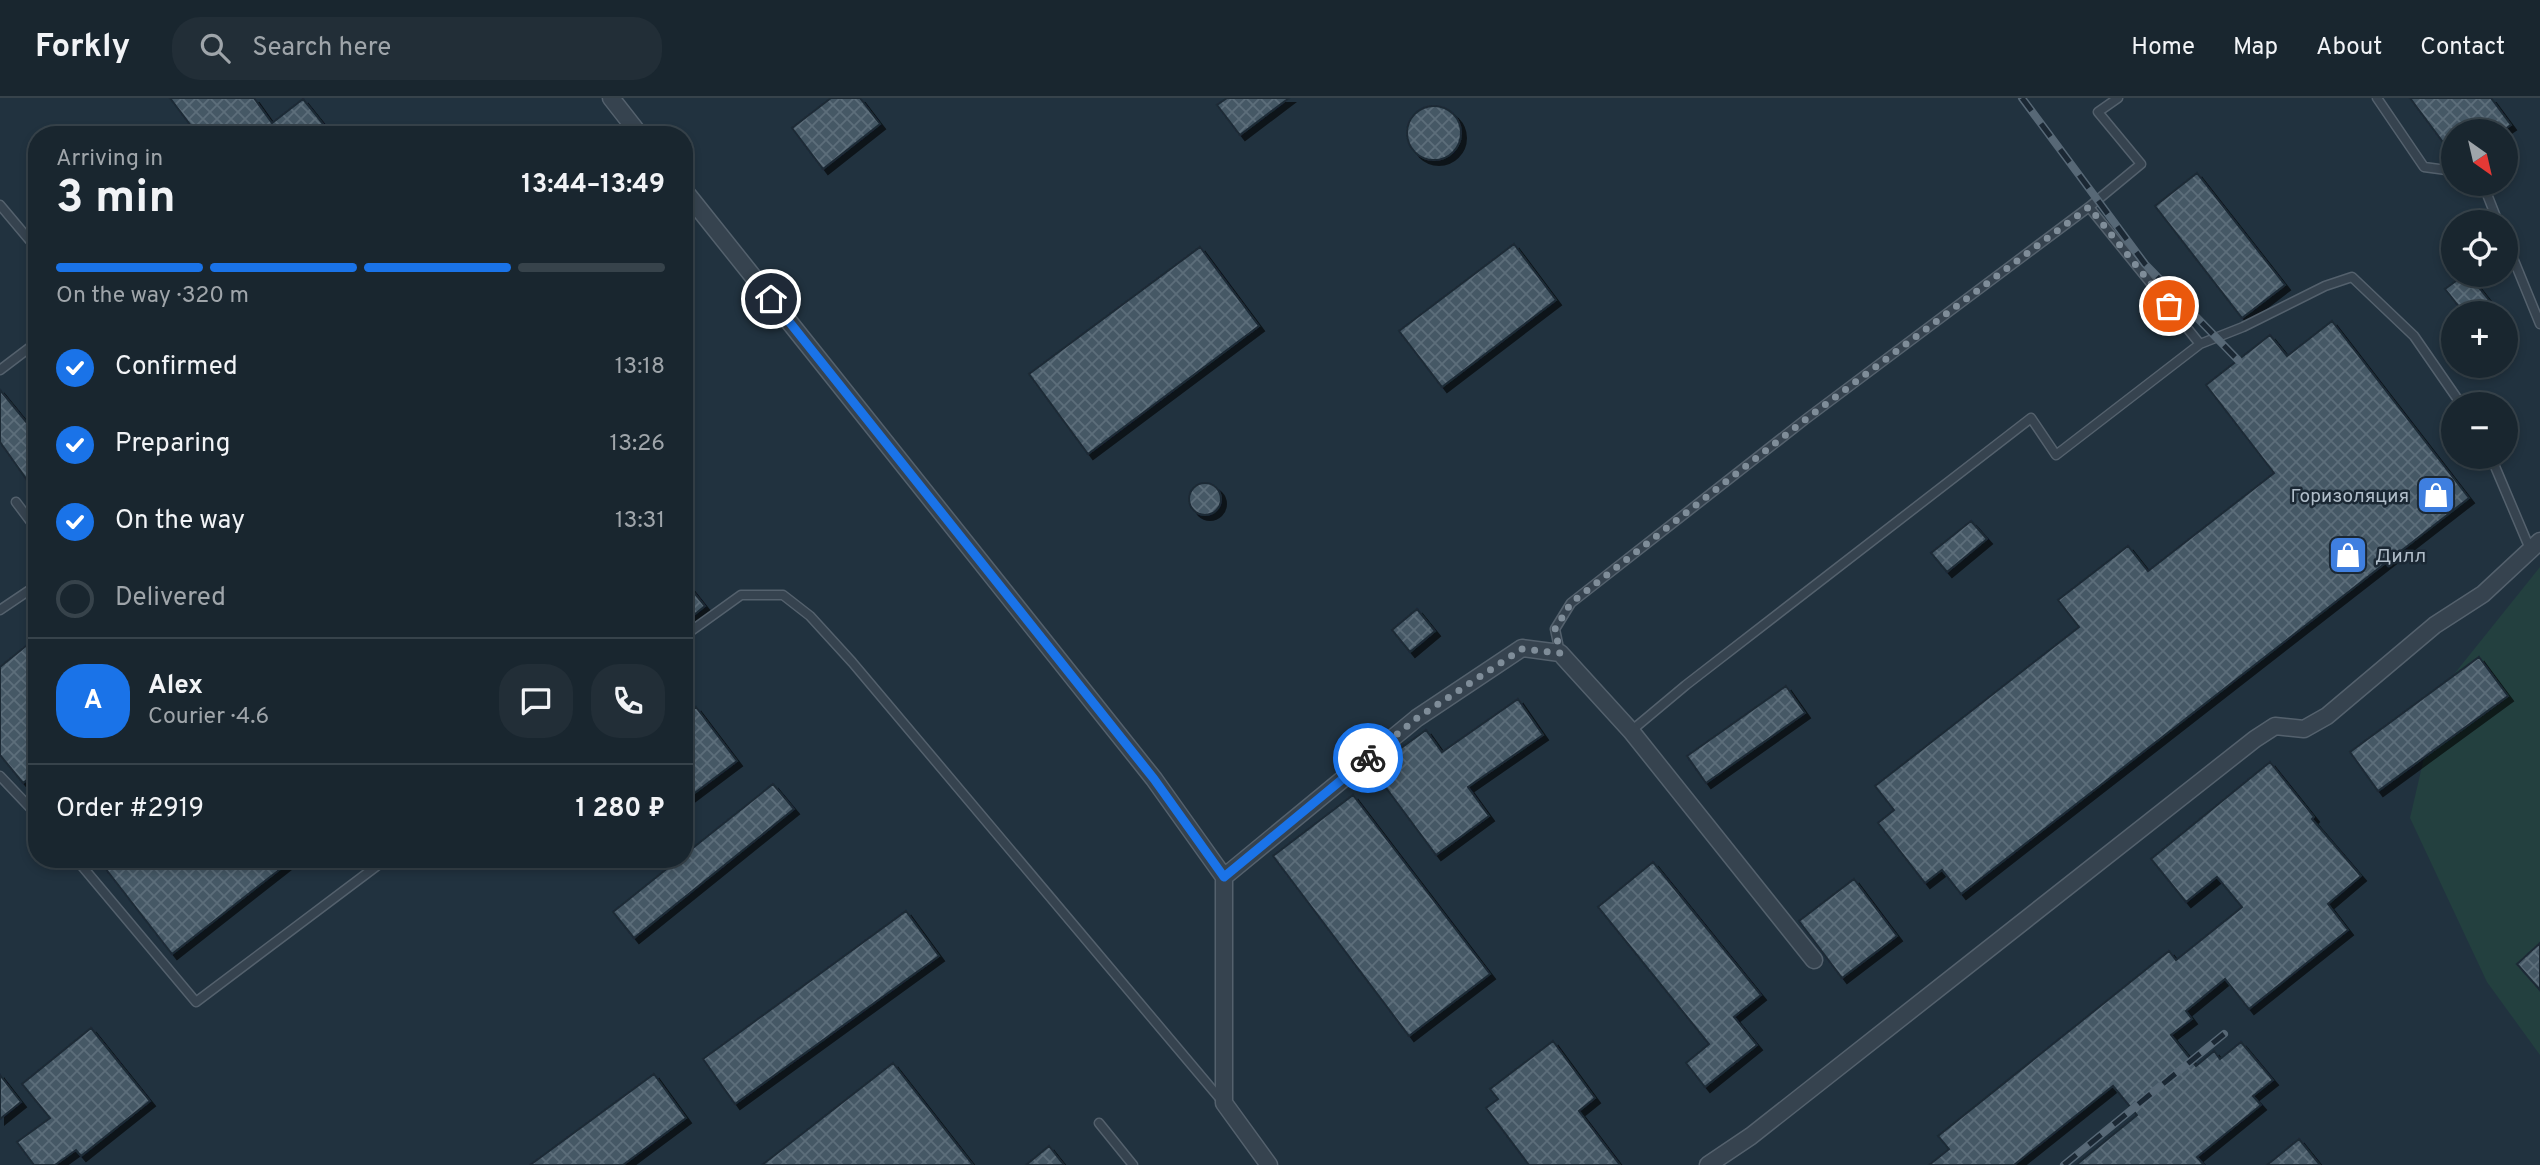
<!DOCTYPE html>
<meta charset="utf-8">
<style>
body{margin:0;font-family:Overpass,sans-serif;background:#222e37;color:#f1f3f6;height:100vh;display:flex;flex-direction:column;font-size:26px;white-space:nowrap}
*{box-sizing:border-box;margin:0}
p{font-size:23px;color:#9fa5aa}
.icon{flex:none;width:38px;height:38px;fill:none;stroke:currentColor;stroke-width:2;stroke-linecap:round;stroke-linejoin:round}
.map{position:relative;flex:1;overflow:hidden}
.panel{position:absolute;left:28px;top:28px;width:665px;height:742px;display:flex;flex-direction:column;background:#19262f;border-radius:28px;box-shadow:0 4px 10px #0003,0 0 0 2px #37434b}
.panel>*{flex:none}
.needle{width:46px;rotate:146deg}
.buttons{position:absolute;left:2441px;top:21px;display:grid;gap:14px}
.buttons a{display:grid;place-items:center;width:77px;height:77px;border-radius:50%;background:#19262f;box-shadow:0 4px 10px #0003,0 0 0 2px #37434b;font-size:35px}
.pin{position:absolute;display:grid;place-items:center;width:60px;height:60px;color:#fff;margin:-30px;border:4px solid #fff;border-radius:50%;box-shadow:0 2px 7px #0007}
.courier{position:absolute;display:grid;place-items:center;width:70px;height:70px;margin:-35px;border:5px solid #1a73e8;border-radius:50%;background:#fff;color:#222;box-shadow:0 2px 9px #0007}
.summary em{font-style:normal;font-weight:700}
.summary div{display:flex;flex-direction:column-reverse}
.summary{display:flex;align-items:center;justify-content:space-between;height:119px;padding:0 28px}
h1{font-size:46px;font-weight:700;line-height:52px}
.bar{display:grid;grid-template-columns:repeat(4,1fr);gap:10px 7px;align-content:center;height:84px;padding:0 28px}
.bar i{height:9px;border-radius:5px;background:#37434b}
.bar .on{background:#1a73e8}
.bar p{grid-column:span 4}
.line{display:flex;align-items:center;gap:18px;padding:0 28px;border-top:2px solid #37434b}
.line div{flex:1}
.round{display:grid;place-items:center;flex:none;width:74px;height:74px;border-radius:28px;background:#222e37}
ol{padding:0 28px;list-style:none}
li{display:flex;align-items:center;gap:21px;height:77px}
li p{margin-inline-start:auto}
li .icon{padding:7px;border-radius:50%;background:#1a73e8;color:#fff;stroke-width:4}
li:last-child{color:#9fa5aa}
li i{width:38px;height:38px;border:4px solid #37434b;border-radius:50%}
header{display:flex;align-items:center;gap:42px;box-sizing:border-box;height:98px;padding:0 35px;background:#19262f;border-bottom:2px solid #37434b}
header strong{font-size:33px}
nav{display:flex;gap:38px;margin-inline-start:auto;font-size:24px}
.search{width:490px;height:63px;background:#222e37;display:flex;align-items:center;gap:18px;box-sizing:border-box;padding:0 24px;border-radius:28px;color:#9fa5aa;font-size:26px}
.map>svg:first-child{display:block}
.green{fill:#23403f}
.building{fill:url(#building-cross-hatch);stroke:#1d2a36;stroke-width:2;filter:url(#shadow)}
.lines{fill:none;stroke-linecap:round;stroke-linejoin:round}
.service-casing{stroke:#54616d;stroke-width:11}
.minor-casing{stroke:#54616d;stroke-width:19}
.service{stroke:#36434f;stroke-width:8}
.minor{stroke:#36434f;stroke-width:16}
.rail-casing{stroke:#576876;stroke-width:8}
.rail{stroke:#1b2834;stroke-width:5;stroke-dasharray:16;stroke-linecap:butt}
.done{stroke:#7f8d99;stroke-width:7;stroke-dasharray:0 12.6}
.route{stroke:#1a73e8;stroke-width:9}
.labels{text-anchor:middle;stroke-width:5;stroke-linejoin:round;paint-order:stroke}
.poi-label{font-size:19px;fill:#b1beca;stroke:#1b2834;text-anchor:end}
</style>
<header>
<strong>Forkly</strong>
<div class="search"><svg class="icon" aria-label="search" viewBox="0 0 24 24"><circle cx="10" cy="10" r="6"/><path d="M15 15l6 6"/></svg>Search here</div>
<nav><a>Home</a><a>Map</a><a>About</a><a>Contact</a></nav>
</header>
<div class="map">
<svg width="2540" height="1067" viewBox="0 0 2540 1067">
<defs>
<pattern id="building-cross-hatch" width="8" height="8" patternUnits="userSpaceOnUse" patternTransform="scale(1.75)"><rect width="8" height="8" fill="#455865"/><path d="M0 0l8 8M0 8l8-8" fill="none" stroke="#5d6e7a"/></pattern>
<filter id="shadow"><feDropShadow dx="5" dy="5" stdDeviation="0" flood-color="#0009"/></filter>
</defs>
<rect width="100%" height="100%" fill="#21323f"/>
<path class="green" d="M2540 469V957L2487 884 2410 720 2439 595Z"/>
<path class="building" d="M170 0H254L272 25 303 1 332 37H198Z
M831 0H860L880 26 823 71 792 30Z
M1227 0H1289L1240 37 1217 7Z
M2410 0H2491L2511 27 2502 33H2454V59Z
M1407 35a27 27 0 1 1 54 0a27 27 0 1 1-54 0Z
M2197 75 2285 187 2242 220 2155 108Z
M1514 146 1556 202 1442 289 1399 233Z
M1200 149 1259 228 1088 356 1029 276Z
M2464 177H2469L2499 215H2464L2445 191Z
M2332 223 2469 400 1961 796 1942 772 1925 785 1878 725 1894 712 1875 688 2079 529 2058 502 2128 448 2148 473 2274 375 2206 287 2270 237 2287 258Z
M0 292 37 337V396L0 344Z
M1189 401a16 16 0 1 1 32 0a16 16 0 1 1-32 0Z
M1971 423 1987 441 1947 474 1931 455Z
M684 482 705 508 684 525Z
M1417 511 1435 533 1410 554 1392 532Z
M37 539V674L23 685 0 657V569Z
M2479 559 2508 598 2378 693 2350 654Z
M1786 588 1805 615 1706 685 1687 658Z
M1518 601 1543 637 1468 689 1489 718 1436 757 1372 671 1426 632 1442 654Z
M696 609 737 663 684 703V618Z
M2270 664 2314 719 2312 721 2361 778 2328 806 2348 832 2249 911 2225 881 2186 913 2192 921 2171 937 2196 968 2214 953 2220 961 2241 944 2273 982 2253 998 2261 1007 2197 1059 2204 1067H2076L2137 1017 2113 988 2014 1067H1929L1949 1051 1938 1038 2169 853 2176 862 2242 809 2217 779 2186 804 2151 761Z
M773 686 794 711 634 840 613 814 679 761H684V757Z
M1353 697 1490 876 1409 938 1273 758Z
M98 761H293L172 856Z
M1653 764 1761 897 1734 919 1757 947 1705 989 1686 965 1709 946 1598 809Z
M1854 781 1897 838 1842 880 1799 823Z
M906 813 939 858 735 1006 703 961Z
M2540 845V892L2517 866Z
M91 930 150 1003 81 1058 76 1052 55 1067H34L17 1044 50 1020 22 986Z
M1553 943 1595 1000 1579 1013 1620 1067H1529L1486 1010 1498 1001 1490 991Z
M893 965 973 1067H762Z
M654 976 686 1020 623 1067H530Z
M0 977 21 1004 0 1021Z
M2299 1041 2320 1067H2267Z
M1049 1048 1064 1067H1026Z"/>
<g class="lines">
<g class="service-casing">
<path id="service" d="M2377 0 2424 69 2454 73
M2483 86 2498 124
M0 107 37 151
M2089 109 2141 66 2098 14 2118 0
M2506 143 2540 226
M0 272 37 244
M2491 359 2530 451
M16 404 37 432
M0 512 37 487
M684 538 741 497H783L810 518 852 564 1222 1003
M1560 555 1555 531 1571 505 1806 321 2089 109 2200 246
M1631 633 1686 587 2031 320 2056 357 2200 246 2243 229 2325 188 2352 179 2414 238 2461 306
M0 678 37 717
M76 761 196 904 386 761
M1099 1025 1133 1067"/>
</g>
<g class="minor-casing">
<path id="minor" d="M611 0 640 37
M684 92 1154 681 1224 779V1005L1269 1067
M1224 779 1417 620 1522 550 1560 555 1631 633 1814 862
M1708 1067 1751 1038 2255 641 2275 628 2304 631 2327 618 2435 527 2483 496 2540 443"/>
</g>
<use href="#service" class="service"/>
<use href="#minor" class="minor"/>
<g class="rail-casing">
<path id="rail" d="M2022 0 2145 166 2238 262
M2064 1067 2224 936"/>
</g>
<use href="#rail" class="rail"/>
</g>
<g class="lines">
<path class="done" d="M1368 660 1417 620 1522 551 1560 555 1555 531 1571 505 1806 321 2089 109 2169 208"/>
<path class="route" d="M771 201 1154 681 1224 779 1368 660"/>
</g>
<defs>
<g id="shop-square" transform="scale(2.0125)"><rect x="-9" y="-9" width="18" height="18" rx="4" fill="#3f7fe0" stroke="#1b2834"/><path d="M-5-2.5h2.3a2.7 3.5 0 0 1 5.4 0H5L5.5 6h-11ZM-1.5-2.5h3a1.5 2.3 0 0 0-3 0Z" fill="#fff"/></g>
</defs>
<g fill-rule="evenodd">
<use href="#shop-square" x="2436" y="397"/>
<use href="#shop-square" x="2348" y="457"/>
</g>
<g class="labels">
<g class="poi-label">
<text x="2409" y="404">Горизоляция</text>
<text x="2375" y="464" text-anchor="start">Дилл</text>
</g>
</g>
</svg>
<div class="buttons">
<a><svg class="needle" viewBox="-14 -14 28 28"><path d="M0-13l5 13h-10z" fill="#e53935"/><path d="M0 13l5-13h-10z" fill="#9fa5aa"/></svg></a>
<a><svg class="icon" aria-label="locate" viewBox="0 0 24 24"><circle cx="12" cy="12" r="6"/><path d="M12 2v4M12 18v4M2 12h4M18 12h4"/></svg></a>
<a>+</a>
<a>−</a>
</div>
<div class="pin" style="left:2169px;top:208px;background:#ea580c"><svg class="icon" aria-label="bag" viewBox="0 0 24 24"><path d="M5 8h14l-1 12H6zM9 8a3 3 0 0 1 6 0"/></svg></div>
<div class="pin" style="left:771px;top:201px;background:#1f2937"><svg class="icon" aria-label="home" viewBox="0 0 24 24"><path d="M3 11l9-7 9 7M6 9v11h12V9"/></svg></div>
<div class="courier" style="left:1368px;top:660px"><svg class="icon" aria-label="bike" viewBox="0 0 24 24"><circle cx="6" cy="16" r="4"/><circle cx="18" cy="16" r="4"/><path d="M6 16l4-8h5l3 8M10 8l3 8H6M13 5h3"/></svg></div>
<section class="panel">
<div class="summary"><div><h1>3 min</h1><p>Arriving in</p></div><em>13:44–13:49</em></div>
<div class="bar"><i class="on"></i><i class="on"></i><i class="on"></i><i></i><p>On the way · 320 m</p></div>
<ol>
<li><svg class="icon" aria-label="check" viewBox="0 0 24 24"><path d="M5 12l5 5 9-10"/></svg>Confirmed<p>13:18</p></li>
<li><svg class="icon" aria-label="check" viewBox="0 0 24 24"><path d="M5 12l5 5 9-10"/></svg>Preparing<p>13:26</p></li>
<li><svg class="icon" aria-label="check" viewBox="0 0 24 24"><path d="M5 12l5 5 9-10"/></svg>On the way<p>13:31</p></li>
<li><i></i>Delivered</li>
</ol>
<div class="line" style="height:126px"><b class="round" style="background:#1a73e8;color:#fff">A</b><div><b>Alex</b><p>Courier · 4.6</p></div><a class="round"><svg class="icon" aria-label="chat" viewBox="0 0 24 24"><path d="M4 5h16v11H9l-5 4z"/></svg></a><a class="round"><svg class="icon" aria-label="phone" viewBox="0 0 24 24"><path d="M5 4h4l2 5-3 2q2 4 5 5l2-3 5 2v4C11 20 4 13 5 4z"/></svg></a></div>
<div class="line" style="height:91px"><div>Order #2919</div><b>1 280 ₽</b></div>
</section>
</div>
